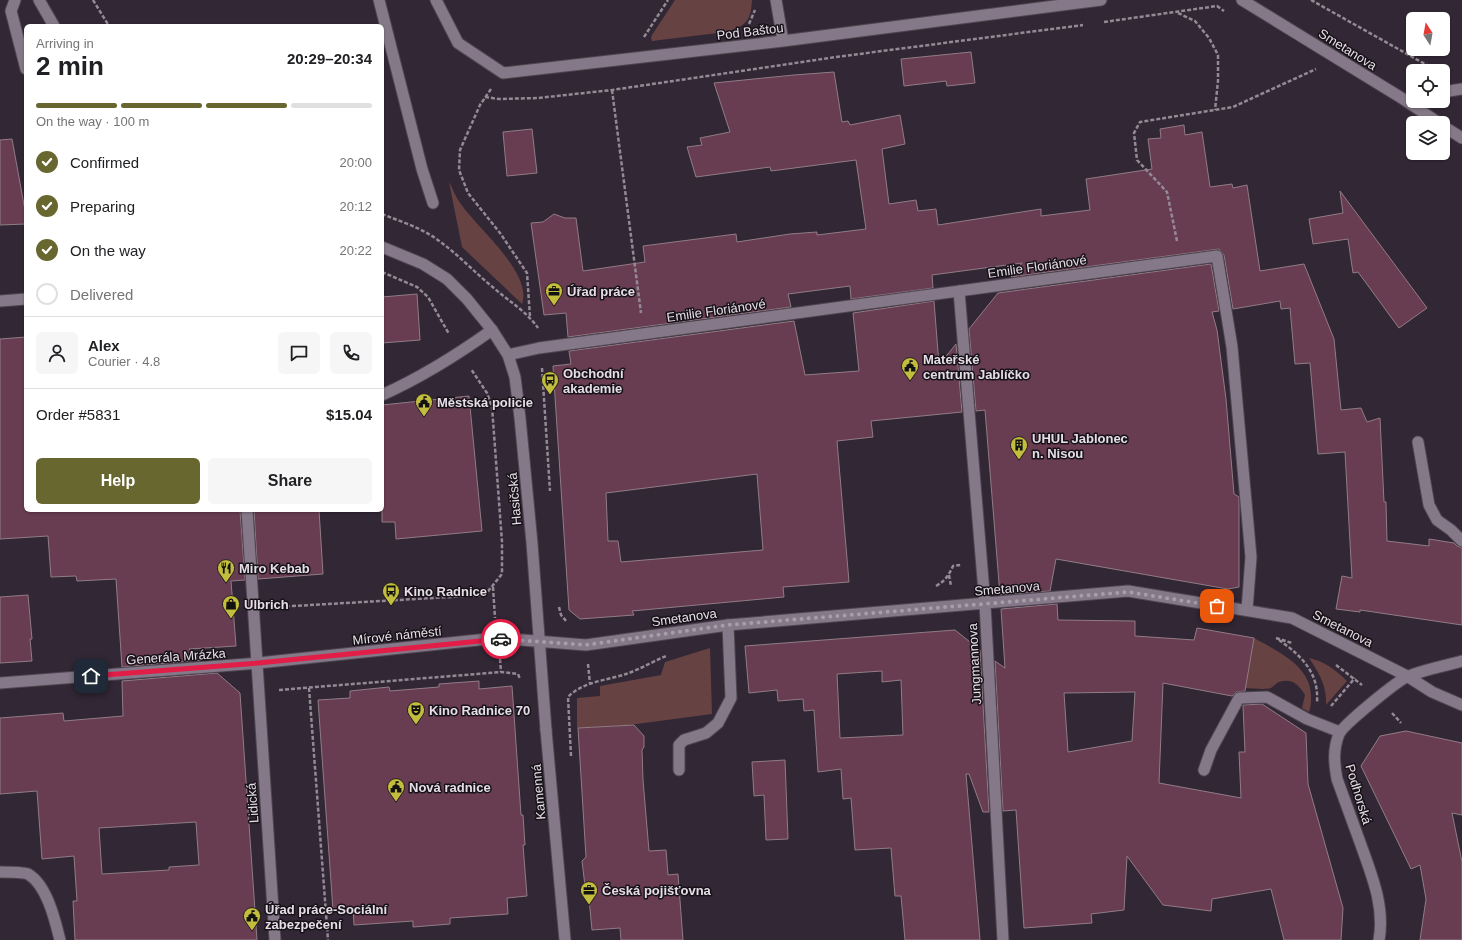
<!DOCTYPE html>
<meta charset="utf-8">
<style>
body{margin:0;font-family:Arial,sans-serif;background:#f6f6f6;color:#202124;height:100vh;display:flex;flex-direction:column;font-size:15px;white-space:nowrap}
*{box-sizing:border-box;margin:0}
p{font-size:13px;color:#757577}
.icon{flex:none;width:22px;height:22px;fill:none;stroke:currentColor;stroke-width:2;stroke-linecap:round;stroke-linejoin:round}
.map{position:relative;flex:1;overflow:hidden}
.side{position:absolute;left:24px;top:24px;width:360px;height:488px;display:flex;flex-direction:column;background:#fff;border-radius:6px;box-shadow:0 1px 3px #0004}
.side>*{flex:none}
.needle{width:26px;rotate:349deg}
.controls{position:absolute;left:1406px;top:12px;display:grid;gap:8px}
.controls a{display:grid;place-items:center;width:44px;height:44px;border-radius:6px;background:#fff;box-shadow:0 1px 3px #0004;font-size:20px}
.pin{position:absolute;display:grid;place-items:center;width:34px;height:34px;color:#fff;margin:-17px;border-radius:8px;box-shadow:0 2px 6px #0006}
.courier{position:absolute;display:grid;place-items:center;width:40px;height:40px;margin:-20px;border:3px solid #e11d48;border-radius:50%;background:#fff;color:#222;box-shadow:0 1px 5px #0007}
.overview em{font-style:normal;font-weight:700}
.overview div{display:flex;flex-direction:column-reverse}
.overview{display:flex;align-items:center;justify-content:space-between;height:68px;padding:0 12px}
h1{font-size:26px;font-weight:700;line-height:30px}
.bar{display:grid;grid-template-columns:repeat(4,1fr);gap:6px 4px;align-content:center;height:48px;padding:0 12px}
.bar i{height:5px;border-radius:3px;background:#e0e0e0}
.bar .on{background:#696730}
.bar p{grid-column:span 4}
.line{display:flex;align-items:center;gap:10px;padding:0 12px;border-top:1px solid #e0e0e0}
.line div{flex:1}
.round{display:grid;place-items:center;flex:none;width:42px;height:42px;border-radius:6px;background:#f6f6f6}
ol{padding:0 12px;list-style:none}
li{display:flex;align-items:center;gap:12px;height:44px}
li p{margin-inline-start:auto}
li .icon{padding:4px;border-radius:50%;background:#696730;color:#fff;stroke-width:4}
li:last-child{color:#757577}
li i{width:22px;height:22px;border:2px solid #e0e0e0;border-radius:50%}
.cta{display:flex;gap:8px;margin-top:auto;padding:8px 12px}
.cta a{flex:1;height:46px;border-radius:6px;background:#696730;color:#fff;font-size:16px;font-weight:700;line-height:46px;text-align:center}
.cta a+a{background:#f6f6f6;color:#202124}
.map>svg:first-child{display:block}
.green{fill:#674242}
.building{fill:#683d52;stroke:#917c85;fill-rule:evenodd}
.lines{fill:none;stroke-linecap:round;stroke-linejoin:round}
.service-casing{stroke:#4f4651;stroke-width:13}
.pedestrian-casing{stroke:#4f4651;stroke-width:13}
.minor-casing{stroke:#4f4651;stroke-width:13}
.path{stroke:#938a95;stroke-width:2.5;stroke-dasharray:4 2;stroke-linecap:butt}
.service{stroke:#857888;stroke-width:11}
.pedestrian{stroke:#857888;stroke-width:11}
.minor{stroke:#857888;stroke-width:11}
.done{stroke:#a79ea9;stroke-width:4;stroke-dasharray:0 7.2}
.route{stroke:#e11d48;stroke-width:5}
.labels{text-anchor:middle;stroke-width:3;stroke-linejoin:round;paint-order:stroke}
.street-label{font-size:13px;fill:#e6dee7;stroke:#171218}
.poi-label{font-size:13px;font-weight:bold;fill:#e6dee7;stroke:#171218;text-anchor:start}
</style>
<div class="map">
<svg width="1462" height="940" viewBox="0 0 1462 940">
<rect width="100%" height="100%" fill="#322735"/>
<path class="green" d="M675 0H752C751 21 746 26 726 32L652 41 651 38 652 35Z
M449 182C453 189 456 198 461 204 477 228 533 273 522 304L462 247Z
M1254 638C1277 651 1311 666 1311 696 1311 702 1311 707 1309 712L1302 708 1305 695C1299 685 1292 678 1279 682 1276 683 1274 686 1271 688 1264 690 1253 688 1245 688Z
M710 648 712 714 629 725 577 728V698L600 696V686L661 675 665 662Z
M1309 658C1324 661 1336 670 1347 681L1326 705C1327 686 1319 673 1309 658Z"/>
<path class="building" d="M971 52 975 83 947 86 946 81 904 86 901 59Z
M834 72 842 122 848 121 850 125 900 115 905 144 882 149 889 204 916 200 918 211 936 209 938 225 1041 209V216L1090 210 1086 179 1152 169 1148 139 1161 138 1160 129 1184 125 1185 135 1202 132 1210 187 1232 184 1233 188 1247 185 1260 271 1304 264 1334 339 1341 410 1361 408 1367 422 1380 418 1384 502H1386L1387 541 1429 546V539L1454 543 1457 546 1462 548V625L1360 610V612L1336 609 1342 576 1352 578 1345 452 1318 454 1310 363 1295 364 1290 308 1281 309 1280 301 1233 309 1224 255 1219 249 1011 277 1022 263 932 275 933 288 851 299 850 286 788 294 791 307 568 337 566 313 544 315 531 223 543 222 554 214 565 218H576L583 271 645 262 643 246 736 234 737 242 790 234 817 232V235L866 229 856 160 771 171 770 167 696 177 687 147 702 145 700 138 730 132 714 83 794 75Z
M532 129 537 173 507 176 503 132Z
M12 139 26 216V224L0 225V140Z
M1340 191 1427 308 1399 328 1358 272 1353 273 1348 239 1313 244 1309 219 1343 213Z
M1211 264 1219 311 1212 312 1217 330 1226 399 1234 494 1239 497V587L1228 589 1056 559 1050 591 1000 595 985 410 976 411 969 329 998 293Z
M417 294 420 340 382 343V297Z
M934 301 939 365 956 344 962 412 871 421 873 437 837 441 849 582 783 587 784 597 632 611 634 615 580 619 569 610 553 366 571 364 569 351 794 321 805 375 859 371 853 313ZM757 474 763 550 621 562 618 541H608L606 493Z
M26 337V510H240L245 580 231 581 236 646 189 649 202 660 122 667 116 579 77 581 76 576 51 577 48 536 0 539V339Z
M469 396 482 531 396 539 395 522H382V405Z
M254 510H319L323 574 258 579Z
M28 595 32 639H30L32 661 0 663V597Z
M1057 604 1058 620 1135 621V636L1194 640 1197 628 1254 638 1245 691 1236 692 1232 696 1163 683 1159 783 1241 798 1239 752H1245L1243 705 1262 704 1306 733 1308 784 1343 908 1341 940H1284L1271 889 1212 899 1211 911 1163 905 1127 856 1124 910 1091 914 1092 923 1024 928 1016 810 1003 811 995 661 1005 668 1001 609ZM1135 692 1132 741 1068 752 1064 693Z
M955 630 980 650 989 812H983L969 774H966L980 940H905L901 896H895L891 848 855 850 851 798 843 799 841 769 818 772 814 710 804 711 803 699 778 701 777 690 749 693 745 646ZM882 671V682L901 680 903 735 840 738 837 674Z
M217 673 240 693 257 940H75L73 901H77L74 856 42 859 37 791 0 794V718L63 713 64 721 123 716 122 681ZM196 822 199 865 169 867V870L102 874 99 828Z
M479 681V689L512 686 521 815H523L525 845H523L527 896 507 898 508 914 450 918V924L413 927V921L354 925 353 909 333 910 318 700 350 698V691L389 687 390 691 439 687V684Z
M634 725 644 736V747L642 750 643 780 649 851 666 850 668 875 678 874 683 940H621L620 928 592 930 588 888 585 886 582 861 586 857 578 728Z
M1406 731 1462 743V815L1452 813 1462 862V940H1420L1426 899 1420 865 1411 869 1361 766 1380 736Z
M785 760 788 839 766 840 764 795 754 796 752 762Z"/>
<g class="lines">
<g class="service-casing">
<path id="service" d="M379 0 422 169 433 203
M382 395C422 377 457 355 492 330
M1418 442 1429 505 1437 520 1451 530 1462 541
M679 770V745L684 740 706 733 718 723 731 698 728 625
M1204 770 1211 750 1239 698 1267 697 1307 719 1340 732
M0 872C7 872 22 872 28 874 47 885 55 920 60 940"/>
</g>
<g class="pedestrian-casing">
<path id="pedestrian" d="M247 510 275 940
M546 730 565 940"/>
</g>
<g class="minor-casing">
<path id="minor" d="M15 0 11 11 26 69
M39 0 54 26
M436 0 458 43 503 73 783 41 1101 0
M776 0 783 41
M1242 0 1400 97 1439 123
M1443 92 1462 89
M1443 126 1462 138
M382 247 423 264 447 279 467 299 492 330 508 355 515 377 520 418 532 543 546 730
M959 291 985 604 1003 940
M0 301 26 299
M508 355 539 348 1217 256 1232 347 1251 557 1247 610
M0 683 258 663 497 638 586 645 728 625 1128 591 1292 618 1407 676 1432 692 1462 705
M1379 940C1385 907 1372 876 1361 845 1353 823 1345 801 1337 779 1334 763 1333 749 1339 734 1343 725 1399 679 1409 676 1426 669 1445 666 1462 661"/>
</g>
<path class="path" d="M93 0 109 26
M1311 0 1432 68 1442 70
M1178 13 1195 21 1209 38 1218 55V81L1215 110
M1104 22 1217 6 1224 11
M749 24 755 10
M644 37 668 0
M491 89 480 105 460 150 459 170 468 193 500 233 527 273 530 317
M612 90 641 313
M485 97 499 99 538 98 612 90 836 57 1083 25
M382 214C399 221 419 227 435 238 457 253 475 273 495 289 510 302 527 312 538 328
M1177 241 1167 192 1137 160 1134 133 1140 122 1233 107 1316 69
M382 272 417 287 428 297 449 334
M542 368 550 491
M949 575 951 586
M936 586C945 581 949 575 953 566L961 565
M493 587 495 618
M559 607 561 615 567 622
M276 609V607L485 595 502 574V542L492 407 487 393 471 369
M1276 638 1292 643
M1279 640C1302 656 1319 673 1317 702
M500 659 501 672
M588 664 590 684
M1336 665 1362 685
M309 688 328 940
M279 690 501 672 518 674 520 679
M1331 706 1355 678
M1392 713 1401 723
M571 756 568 697C583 681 610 680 629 673 642 668 654 661 666 656"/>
<use href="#service" class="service"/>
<use href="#pedestrian" class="pedestrian"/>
<use href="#minor" class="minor"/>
</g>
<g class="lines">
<path class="done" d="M501 639 586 645 728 625 1128 592 1217 606"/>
<path class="route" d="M91 676 258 663 501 639"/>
</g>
<defs>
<g id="office-pin" transform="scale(0.9)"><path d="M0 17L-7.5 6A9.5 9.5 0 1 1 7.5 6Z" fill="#c3bd3e" stroke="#171218"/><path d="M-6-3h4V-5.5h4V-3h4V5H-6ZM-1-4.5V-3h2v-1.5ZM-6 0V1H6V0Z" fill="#111"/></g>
<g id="civic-pin" transform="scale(0.9)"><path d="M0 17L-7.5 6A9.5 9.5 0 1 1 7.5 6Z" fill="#c3bd3e" stroke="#171218"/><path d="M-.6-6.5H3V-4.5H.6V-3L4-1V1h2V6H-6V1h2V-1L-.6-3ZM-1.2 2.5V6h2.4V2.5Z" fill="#111"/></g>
<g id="bus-pin" transform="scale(0.9)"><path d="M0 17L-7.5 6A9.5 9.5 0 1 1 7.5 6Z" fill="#c3bd3e" stroke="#171218"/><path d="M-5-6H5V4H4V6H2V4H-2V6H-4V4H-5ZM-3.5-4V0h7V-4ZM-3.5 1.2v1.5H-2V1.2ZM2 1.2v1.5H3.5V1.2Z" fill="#111"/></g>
<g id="building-pin" transform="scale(0.9)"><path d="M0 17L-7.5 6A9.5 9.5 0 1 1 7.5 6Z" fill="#c3bd3e" stroke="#171218"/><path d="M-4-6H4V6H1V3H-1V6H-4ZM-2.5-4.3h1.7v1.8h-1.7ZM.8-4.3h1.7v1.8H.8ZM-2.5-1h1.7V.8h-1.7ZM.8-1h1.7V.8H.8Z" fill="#111"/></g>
<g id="restaurant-pin" transform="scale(0.9)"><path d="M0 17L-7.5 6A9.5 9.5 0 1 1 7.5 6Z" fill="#c3bd3e" stroke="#171218"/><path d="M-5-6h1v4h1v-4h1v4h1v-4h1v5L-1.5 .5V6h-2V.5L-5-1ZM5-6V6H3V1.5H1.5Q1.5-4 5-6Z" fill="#111"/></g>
<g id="shop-pin" transform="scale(0.9)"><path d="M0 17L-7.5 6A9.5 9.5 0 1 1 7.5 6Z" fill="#c3bd3e" stroke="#171218"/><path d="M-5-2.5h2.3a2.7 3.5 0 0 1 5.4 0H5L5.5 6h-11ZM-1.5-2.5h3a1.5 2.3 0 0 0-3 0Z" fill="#111"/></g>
<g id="theatre-pin" transform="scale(0.9)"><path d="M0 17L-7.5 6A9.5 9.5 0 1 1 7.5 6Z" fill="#c3bd3e" stroke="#171218"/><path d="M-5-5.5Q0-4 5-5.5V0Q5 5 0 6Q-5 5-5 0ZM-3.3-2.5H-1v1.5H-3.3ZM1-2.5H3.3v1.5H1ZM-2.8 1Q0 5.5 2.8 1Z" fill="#111"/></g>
</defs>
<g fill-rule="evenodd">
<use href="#office-pin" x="554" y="291"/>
<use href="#civic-pin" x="910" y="366"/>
<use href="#bus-pin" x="550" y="380"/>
<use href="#civic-pin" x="424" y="402"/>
<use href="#building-pin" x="1019" y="445"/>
<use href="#restaurant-pin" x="226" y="568"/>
<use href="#bus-pin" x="391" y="591"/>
<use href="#shop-pin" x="231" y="604"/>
<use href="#theatre-pin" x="416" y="710"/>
<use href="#civic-pin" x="396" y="787"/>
<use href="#office-pin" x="589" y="890"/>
<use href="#civic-pin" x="252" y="916"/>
</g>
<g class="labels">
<g class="street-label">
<text transform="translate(750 31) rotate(-7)" y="5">Pod Baštou</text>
<text transform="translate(1348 49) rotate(32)" y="5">Smetanova</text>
<text transform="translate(1037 266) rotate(-8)" y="5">Emilie Floriánové</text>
<text transform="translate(716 310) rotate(-8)" y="5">Emilie Floriánové</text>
<text transform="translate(514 499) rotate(-95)" y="5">Hasičská</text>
<text transform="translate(1007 588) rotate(-5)" y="5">Smetanova</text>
<text transform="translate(684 617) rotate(-8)" y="5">Smetanova</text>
<text transform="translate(1343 628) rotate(27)" y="5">Smetanova</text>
<text transform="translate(397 635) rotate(-6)" y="5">Mírové náměstí</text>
<text transform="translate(176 656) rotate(-4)" y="5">Generála Mrázka</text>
<text transform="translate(974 664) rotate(-93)" y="5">Jungmannova</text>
<text transform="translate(538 792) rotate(-95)" y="5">Kamenná</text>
<text transform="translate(1359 794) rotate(73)" y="5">Podhorská</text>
<text transform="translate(252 803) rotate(-94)" y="5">Lidická</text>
</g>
<g class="poi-label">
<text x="567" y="296">Úřad práce</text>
<text x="923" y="364">Mateřské<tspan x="923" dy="15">centrum Jablíčko</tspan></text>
<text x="563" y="378">Obchodní<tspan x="563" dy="15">akademie</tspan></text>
<text x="437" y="407">Městská policie</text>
<text x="1032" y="443">UHUL Jablonec<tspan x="1032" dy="15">n. Nisou</tspan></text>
<text x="239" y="573">Miro Kebab</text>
<text x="404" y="596">Kino Radnice</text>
<text x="244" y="609">Ulbrich</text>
<text x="429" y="715">Kino Radnice 70</text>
<text x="409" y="792">Nová radnice</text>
<text x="602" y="895">Česká pojišťovna</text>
<text x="265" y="914">Úřad práce-Sociální<tspan x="265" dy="15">zabezpečení</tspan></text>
</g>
</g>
</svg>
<div class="controls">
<a><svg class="needle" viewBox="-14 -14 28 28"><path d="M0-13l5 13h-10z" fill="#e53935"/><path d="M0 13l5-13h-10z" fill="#757577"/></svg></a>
<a><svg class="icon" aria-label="locate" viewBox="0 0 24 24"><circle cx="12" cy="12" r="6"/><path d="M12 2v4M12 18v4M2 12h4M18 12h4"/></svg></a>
<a><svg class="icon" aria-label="layers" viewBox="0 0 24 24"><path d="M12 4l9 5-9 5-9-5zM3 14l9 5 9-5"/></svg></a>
</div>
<div class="pin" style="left:1217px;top:606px;background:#ea580c"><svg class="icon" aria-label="bag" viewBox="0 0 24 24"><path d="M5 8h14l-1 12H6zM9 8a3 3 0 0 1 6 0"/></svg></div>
<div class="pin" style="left:91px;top:676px;background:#1f2937"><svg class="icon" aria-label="home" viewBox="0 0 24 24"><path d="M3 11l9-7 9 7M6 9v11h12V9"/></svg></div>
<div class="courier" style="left:501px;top:639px"><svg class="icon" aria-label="car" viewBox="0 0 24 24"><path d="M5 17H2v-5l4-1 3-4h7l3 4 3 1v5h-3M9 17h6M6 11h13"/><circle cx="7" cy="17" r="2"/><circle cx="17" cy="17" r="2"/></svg></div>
<section class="side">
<div class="overview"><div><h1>2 min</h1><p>Arriving in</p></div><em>20:29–20:34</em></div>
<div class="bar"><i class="on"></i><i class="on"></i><i class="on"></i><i></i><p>On the way · 100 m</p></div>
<ol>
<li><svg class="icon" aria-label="check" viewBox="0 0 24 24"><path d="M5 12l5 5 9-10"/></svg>Confirmed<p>20:00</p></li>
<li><svg class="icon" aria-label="check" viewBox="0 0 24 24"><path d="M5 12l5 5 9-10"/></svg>Preparing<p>20:12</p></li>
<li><svg class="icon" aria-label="check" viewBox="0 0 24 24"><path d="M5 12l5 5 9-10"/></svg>On the way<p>20:22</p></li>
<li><i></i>Delivered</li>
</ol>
<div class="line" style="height:72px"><a class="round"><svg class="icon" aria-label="person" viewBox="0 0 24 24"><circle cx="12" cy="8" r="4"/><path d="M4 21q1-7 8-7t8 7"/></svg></a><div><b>Alex</b><p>Courier · 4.8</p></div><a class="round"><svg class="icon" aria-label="chat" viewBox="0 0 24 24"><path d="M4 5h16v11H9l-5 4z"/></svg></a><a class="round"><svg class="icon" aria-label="phone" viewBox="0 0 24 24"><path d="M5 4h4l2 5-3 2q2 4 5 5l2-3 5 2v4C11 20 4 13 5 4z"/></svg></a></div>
<div class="line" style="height:52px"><div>Order #5831</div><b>$15.04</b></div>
<div class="cta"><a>Help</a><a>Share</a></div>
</section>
</div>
